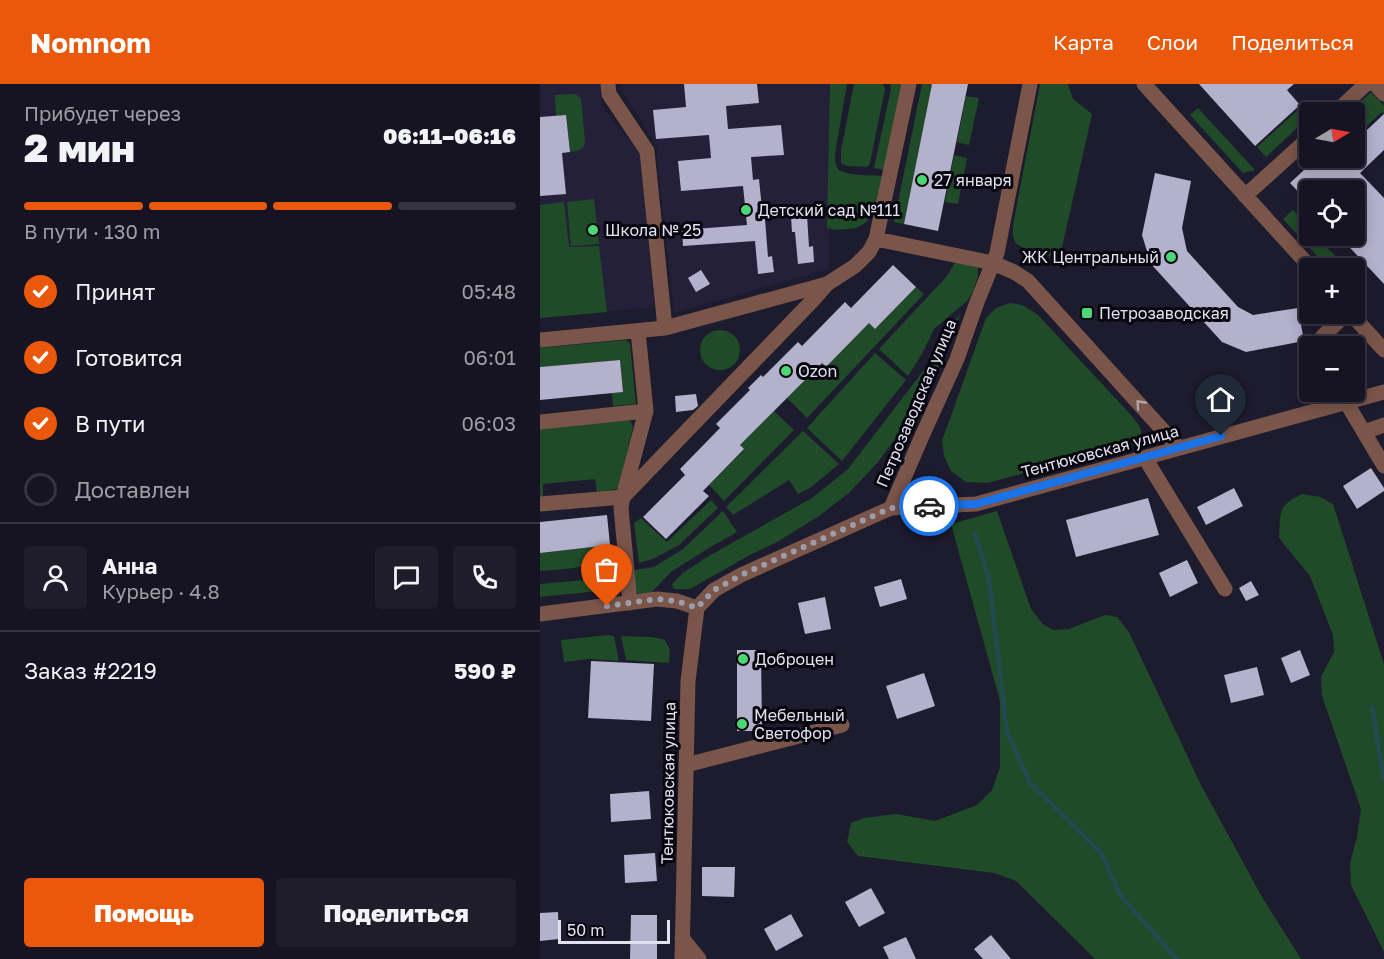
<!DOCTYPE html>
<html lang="ru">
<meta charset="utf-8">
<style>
body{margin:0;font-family:"Golos Text",sans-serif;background:#1f1d2a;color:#f1f3f6;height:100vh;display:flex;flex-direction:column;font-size:22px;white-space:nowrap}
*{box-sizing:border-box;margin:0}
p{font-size:20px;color:#9e9ea5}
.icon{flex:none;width:33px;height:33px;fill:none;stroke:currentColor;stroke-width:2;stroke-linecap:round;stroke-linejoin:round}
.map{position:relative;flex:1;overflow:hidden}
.details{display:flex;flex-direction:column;background:#161422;width:540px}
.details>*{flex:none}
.needle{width:39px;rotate:80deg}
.controls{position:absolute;left:759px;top:18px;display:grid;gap:12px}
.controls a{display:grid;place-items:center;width:66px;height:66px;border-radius:6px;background:#161422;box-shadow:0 3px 15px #0003,0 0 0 2px #353340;font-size:30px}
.scale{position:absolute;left:18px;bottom:15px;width:112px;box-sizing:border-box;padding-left:6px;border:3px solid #e2e1ef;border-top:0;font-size:16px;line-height:21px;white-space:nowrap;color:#e2e1ef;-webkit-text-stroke:4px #08070f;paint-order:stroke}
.pin{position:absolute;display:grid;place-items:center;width:51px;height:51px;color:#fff;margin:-62px -26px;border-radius:50% 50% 50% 0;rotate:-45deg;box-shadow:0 0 6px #0007}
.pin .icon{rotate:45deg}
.courier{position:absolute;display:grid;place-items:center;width:60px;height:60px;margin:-30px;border:4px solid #1a73e8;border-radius:50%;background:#fff;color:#222;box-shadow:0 2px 8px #0007}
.overview em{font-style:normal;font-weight:800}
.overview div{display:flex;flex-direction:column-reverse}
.overview{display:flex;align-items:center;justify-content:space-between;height:102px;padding:0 24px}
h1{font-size:39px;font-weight:800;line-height:45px}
.bar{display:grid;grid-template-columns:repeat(4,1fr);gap:9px 6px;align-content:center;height:72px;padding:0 24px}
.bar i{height:8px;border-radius:4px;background:#353340}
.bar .selected{background:#ea580c}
.bar p{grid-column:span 4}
.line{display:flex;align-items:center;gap:15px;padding:0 24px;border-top:2px solid #353340}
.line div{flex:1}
.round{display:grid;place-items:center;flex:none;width:63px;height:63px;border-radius:6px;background:#1f1d2a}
ol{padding:0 24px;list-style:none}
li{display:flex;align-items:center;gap:18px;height:66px}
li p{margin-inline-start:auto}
li .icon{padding:6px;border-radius:50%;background:#ea580c;color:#fff;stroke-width:4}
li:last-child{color:#9e9ea5}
li i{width:33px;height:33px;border:3px solid #353340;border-radius:50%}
.button{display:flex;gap:12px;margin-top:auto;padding:12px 24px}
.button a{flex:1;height:69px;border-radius:6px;background:#ea580c;color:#fff;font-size:24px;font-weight:800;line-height:69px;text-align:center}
.button a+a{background:#1f1d2a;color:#f1f3f6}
header{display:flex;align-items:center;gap:36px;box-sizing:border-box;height:84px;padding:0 30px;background:#ea580c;color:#fff}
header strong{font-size:28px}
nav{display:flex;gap:33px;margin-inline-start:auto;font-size:21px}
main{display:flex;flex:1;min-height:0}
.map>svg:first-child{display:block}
.built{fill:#242039}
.green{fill:#204b29}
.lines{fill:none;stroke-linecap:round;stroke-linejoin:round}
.stream{stroke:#214b51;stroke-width:4.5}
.building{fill:#b3b1cb}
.minor{stroke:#7a5549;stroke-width:15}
.oneway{stroke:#b3a2a4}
.done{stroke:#9d9cab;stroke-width:6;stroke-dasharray:0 10.8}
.route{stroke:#1a73e8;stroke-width:8}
.poi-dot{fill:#4dd676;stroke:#08070f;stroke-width:2}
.labels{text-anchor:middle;stroke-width:6;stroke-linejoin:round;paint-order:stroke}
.poi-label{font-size:16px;fill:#e2e1ef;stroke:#08070f;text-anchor:start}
.street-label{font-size:16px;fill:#e2e1ef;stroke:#08070f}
</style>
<header>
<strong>Nomnom</strong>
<nav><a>Карта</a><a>Слои</a><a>Поделиться</a></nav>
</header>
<main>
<section class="details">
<div class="overview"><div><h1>2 мин</h1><p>Прибудет через</p></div><em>06:11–06:16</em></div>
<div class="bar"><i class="selected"></i><i class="selected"></i><i class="selected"></i><i></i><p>В пути · 130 m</p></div>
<ol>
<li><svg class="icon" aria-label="check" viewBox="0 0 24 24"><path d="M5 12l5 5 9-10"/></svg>Принят<p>05:48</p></li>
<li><svg class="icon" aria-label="check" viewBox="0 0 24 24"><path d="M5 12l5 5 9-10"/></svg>Готовится<p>06:01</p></li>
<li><svg class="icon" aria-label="check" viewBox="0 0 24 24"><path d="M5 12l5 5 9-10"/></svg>В пути<p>06:03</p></li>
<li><i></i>Доставлен</li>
</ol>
<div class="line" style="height:108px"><a class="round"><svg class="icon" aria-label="person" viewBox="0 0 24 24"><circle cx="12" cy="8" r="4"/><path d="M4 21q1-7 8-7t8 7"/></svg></a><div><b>Анна</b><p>Курьер · 4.8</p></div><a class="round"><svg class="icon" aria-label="chat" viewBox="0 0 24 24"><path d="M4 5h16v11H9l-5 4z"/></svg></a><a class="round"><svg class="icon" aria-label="phone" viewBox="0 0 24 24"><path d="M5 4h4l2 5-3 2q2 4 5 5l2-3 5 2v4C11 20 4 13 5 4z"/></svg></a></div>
<div class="line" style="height:78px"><div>Заказ #2219</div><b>590 ₽</b></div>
<div class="button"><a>Помощь</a><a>Поделиться</a></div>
</section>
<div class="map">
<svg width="844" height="875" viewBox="0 0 844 875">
<rect width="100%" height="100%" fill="#1d1b2e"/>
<path class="built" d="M0 0H60L62 22 100 70 114 223 0 234Z
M82 0H292L290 55 289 185 134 229 116 61 83 8Z"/>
<path class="green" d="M290 0H307L295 70C295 75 295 81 298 85 305 92 332 91 342 92 337 113 337 142 310 145 302 145 295 147 287 144Z
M314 0H343L345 5 330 79 327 83 307 82 301 79V67Z
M350 0H366L348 87 334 84 351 5Z
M382 0H392L364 140 354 138Z
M500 0H528L533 15 552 30 521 168C518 170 516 172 512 172 506 172 480 164 476 159 472 154 473 147 473 141Z
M831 8 844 22V30L842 28 818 50 815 46 814 28H809Z
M33 10H36L41 15 45 57C44 66 38 67 30 68L26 31 16 32 15 11Z
M426 12 439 14 429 61 417 58Z
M761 23 769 33 726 73 717 63Z
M658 24 715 86 703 89 650 31Z
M414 71 427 74 418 120 405 118Z
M54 115 59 160 31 162 27 118Z
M24 118 29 163 59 162 67 228 0 234V121Z
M753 126 769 144 770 152H776L807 184H788L743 135Z
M415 178 438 183V193L433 207 428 216 394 245 382 270 368 292 339 265 407 192Z
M376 203 384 210 267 334 247 314 282 279 286 283 329 239 335 245Z
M470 219 482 221 497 230 591 331C599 342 605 345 598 359L447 399 426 398 411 387 404 372 402 357 446 234 456 224Z
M420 231 408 266 364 343 338 378 309 409 279 432 239 457 208 472 150 505H134L132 500 143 489 167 473 272 414 308 385 387 282 403 247Z
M160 266a20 20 0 1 1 40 0a20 20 0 1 1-40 0Z
M86 256 90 260 96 320 73 322 72 309 83 308 80 276 0 283V264Z
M335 269 366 296 302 377 267 344Z
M234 327 254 346 184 417 169 401 204 366 200 361Z
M90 336 93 343 79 402 77 405 57 408 55 395 3 400V413H0V344Z
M263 347 299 380 270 404 258 410 249 396 193 431 186 423Z
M762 410 780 413 793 420 844 580V868L811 801 810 779 817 753 821 725 782 612 781 593 794 568 793 551 770 492 739 454C741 428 736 423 762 410Z
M171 416 178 424 139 461 115 474 99 479 94 439 101 434 127 458Z
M183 427 197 448 164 467 131 488 110 510 96 509 94 486 114 483 143 465Z
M457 427 491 525 503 540 513 546 529 545 565 531 577 533 589 548 661 701 722 813 761 875H555L476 797 454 789 318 772 307 758 311 739 324 734 356 730 395 737 437 721 452 706 460 683V617L411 440Z
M70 461C63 486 21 485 0 487V469Z
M56 495 58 507 0 513V500Z
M68 551 74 552 79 577 50 575 24 578 21 556Z
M81 552 113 553 125 556 130 566 129 579 86 576Z"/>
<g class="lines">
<path class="stream" d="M435 450 449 495 467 648 490 699 561 769 581 812 637 875
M832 623 844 696"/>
</g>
<path class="building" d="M144 0H217L219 19 186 22 188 45 241 41 244 71 211 73 213 96 219 95 223 135H225L228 173 232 172 234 188 218 190 215 157 143 162 142 146 207 141 203 102 141 107 138 77 171 74 169 51 116 55 113 26 146 23Z
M392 0H428L398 147 364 140Z
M659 0H754L747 6 760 21 715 62Z
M844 30V66L820 89 844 114V200L799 152H814V106H770V120L750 99 777 74H814V58Z
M26 31 30 68 22 69 26 110 0 112V33Z
M615 89 651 97 642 144 647 167 698 223 713 231 758 224 764 257 706 268 682 258 611 180 602 151Z
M267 131 269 163 273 162 274 178 258 180 255 148H252L251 132Z
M353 181 376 203 335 245 329 239 286 283 282 279 200 361 204 365 163 407 169 412 126 455 103 433 145 391 140 385 180 344 176 340 210 306 208 304 221 291 223 293 258 258 262 262 305 218 311 224Z
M161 186 170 200 156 208 148 194Z
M80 276 83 308 0 316V283Z
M156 310 158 322 153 326 136 328 135 312Z
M831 384 844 404V407L817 425 803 402Z
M694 404 703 422 666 441 657 423Z
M608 414 619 451 536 473 526 436Z
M67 431 70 461 0 469V438Z
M647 476 658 499 630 513 619 489Z
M361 495 367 515 340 523 334 503Z
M711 497 719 511 706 517 699 504Z
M285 513 291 545 265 550 258 519Z
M197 566H221L222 647H197Z
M760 566 770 591 751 599 741 574Z
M51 577 114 580 111 637 48 634Z
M717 583 724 611 691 619 684 591Z
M384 589 395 622 357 635 346 602Z
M109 707 111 735 71 738 70 710Z
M115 769 117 797 85 799 84 771Z
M162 783H195L194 813 162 812Z
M331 804 345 829 319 843 305 818Z
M18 828 19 855 0 857V829Z
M251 830 263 852 236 867 224 845Z
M91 831H117V875H90Z
M451 851 471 875H443L434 865Z
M366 853 376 875H349L343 863Z"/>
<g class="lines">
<path class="minor" d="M68 0 69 10 107 67 125 244
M604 0 771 184
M835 0 844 10
M796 28 826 0
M705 112 770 53
M336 155 453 179 474 188 488 197 639 364
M811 230 844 266
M782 253 806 230
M0 256 125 244 287 200
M806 318 844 382
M0 338 106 327
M824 348 844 341
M605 374 685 505
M0 420 83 413 106 327 98 247
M351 424 382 352 417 275 437 218 457 169 490 0
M90 519 81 424 83 413 273 216 287 200 315 182 329 168 336 155 369 0
M157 524 174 506 201 491 351 424 436 420 844 308
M0 530 117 515 137 517 157 524
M146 681 302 641
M142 854 159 875
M142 875 148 597 157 524"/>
</g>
<defs><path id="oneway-chevron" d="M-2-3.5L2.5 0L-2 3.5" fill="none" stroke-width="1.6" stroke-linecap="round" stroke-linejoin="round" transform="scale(1.5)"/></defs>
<use class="oneway" href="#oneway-chevron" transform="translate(600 320) rotate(-132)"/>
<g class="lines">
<path class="done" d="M67 522 117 515 137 517 157 524 174 506 201 491 351 424 389 422"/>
<path class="route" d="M389 422 436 420 681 352"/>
</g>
<g class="poi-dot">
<circle cx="382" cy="96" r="6"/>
<circle cx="206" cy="126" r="6"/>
<circle cx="53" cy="146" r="6"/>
<circle cx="631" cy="173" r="6"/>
<rect x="541" y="223" width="12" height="12" rx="3"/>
<circle cx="246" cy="287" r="6"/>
<circle cx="203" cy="575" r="6"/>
<circle cx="202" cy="640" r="6"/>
</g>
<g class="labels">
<g class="poi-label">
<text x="394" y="102">27 января</text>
<text x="218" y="132">Детский сад №111</text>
<text x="65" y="152">Школа № 25</text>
<text x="619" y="179" text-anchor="end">ЖК Центральный</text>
<text x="559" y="235">Петрозаводская</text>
<text x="258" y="293">Ozon</text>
<text x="215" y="581">Доброцен</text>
<text x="214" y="637">Мебельный<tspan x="214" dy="18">Светофор</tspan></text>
</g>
<g class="street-label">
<text transform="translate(376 319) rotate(-67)" y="6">Петрозаводская улица</text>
<text transform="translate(560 367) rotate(-15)" y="6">Тентюковская улица</text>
<text transform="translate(128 699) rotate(-89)" y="6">Тентюковская улица</text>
</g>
</g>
</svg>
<div class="controls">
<a><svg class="needle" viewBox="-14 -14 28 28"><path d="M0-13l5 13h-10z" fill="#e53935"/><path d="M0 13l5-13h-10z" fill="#9e9ea5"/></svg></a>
<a><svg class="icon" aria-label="locate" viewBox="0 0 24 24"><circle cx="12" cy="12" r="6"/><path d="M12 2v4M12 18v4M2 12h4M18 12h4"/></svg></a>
<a>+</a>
<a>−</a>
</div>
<div class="scale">50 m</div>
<div class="pin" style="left:67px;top:522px;background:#ea580c"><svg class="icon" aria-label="bag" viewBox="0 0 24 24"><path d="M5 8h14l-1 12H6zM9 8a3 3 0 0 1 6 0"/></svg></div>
<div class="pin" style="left:681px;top:352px;background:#1f2937"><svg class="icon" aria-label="home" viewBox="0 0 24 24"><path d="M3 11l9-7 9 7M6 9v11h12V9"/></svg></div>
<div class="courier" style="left:389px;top:422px"><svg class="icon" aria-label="car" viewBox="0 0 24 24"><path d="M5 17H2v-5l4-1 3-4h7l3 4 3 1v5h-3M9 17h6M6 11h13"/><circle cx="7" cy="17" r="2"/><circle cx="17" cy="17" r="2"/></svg></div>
</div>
</main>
